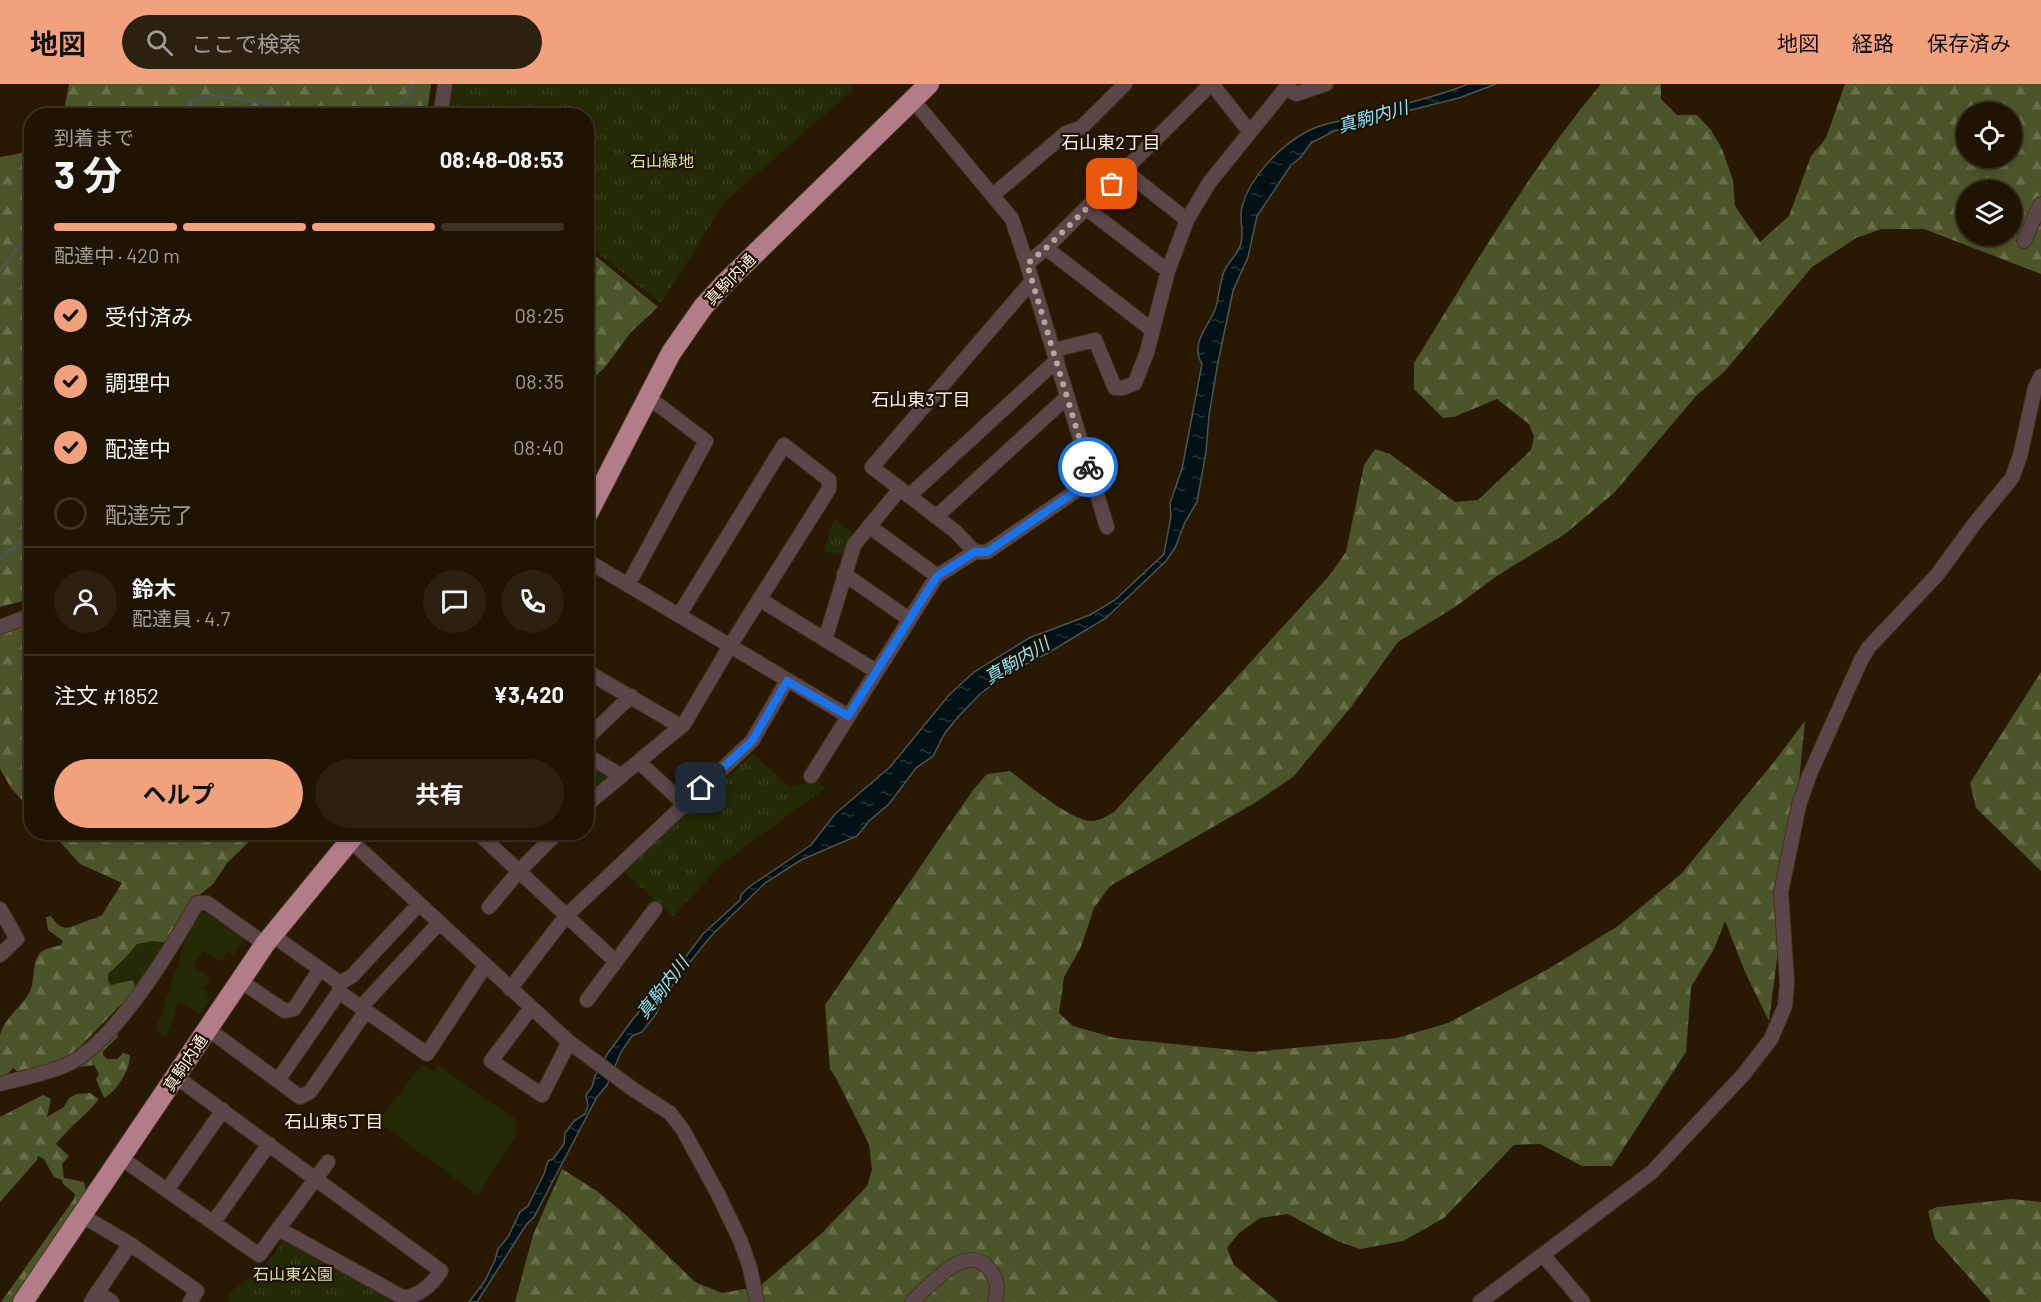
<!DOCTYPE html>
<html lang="ja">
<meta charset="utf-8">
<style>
body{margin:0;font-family:Barlow,"Noto Sans JP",sans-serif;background:#2c2011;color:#f1f3f6;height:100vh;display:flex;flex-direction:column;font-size:22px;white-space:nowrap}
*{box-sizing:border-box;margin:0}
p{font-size:20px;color:#a19e99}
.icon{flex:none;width:33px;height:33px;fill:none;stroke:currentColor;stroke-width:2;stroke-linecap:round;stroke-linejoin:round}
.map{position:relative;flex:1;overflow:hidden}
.drawer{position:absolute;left:24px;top:24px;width:570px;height:732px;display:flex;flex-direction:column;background:#1f1302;border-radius:24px;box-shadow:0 3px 9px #0003,0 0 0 2px #3c3224}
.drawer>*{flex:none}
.fabs{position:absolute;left:1956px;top:18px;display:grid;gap:12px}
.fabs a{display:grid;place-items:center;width:66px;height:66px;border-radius:50%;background:#1f1302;box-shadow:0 3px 9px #0003,0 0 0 2px #3c3224;font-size:30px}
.pin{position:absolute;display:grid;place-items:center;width:51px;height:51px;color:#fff;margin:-26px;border-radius:12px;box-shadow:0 3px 9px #0006}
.courier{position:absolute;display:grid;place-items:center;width:60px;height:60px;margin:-30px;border:4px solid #1a73e8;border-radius:50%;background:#fff;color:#222;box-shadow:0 2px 8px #0007}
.summary em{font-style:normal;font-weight:700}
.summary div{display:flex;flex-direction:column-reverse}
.summary{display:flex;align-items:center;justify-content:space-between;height:102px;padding:0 30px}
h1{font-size:39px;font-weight:700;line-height:45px}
.bar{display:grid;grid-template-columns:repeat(4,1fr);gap:9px 6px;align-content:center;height:72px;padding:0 30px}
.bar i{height:8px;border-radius:4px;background:#3c3224}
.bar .on{background:#f1a17c}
.bar p{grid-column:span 4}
.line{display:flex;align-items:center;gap:15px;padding:0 30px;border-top:2px solid #3c3224}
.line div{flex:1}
.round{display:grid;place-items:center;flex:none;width:63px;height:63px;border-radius:32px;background:#2c2011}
ol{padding:0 30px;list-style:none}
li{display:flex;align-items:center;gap:18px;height:66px}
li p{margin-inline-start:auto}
li .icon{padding:6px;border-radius:50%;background:#f1a17c;color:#111;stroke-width:4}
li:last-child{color:#a19e99}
li i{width:33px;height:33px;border:3px solid #3c3224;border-radius:50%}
.cta{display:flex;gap:12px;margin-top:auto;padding:12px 30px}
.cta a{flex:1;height:69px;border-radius:36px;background:#f1a17c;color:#111;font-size:24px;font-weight:700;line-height:69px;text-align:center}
.cta a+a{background:#2c2011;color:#f1f3f6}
header{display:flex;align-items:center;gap:36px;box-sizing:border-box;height:84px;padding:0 30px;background:#f1a17c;color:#111}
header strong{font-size:28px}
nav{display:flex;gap:33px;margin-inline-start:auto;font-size:21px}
.search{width:420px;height:54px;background:#2c2011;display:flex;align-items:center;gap:15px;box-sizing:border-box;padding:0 21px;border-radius:33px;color:#a19e99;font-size:22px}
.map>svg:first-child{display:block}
.green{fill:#242a06}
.forest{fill:url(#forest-firs);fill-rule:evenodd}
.park{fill:url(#park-tufts)}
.water{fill:url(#water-ripples);stroke:#4d5553;stroke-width:1.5}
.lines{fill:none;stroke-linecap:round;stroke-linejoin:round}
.stream{stroke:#4d5553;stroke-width:3}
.minor-casing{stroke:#43331d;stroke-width:16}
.highway-casing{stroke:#43331d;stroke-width:22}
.minor{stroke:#5b464a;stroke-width:14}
.highway{stroke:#b27d89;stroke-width:20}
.done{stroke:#b3a795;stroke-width:6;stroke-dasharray:0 10.8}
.route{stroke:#1a73e8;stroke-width:8}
.labels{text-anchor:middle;stroke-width:4.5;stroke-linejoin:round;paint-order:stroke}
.park-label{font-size:16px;fill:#d3e49b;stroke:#1f1000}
.street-label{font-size:16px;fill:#fef3e4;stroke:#1f1000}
.water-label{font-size:18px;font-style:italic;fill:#86e7fd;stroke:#1f1000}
.neighbourhood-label{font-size:18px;fill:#fef3e4;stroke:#1f1000}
</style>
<header>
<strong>地図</strong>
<div class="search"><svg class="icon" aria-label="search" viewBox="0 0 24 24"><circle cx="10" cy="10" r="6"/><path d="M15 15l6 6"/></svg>ここで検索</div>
<nav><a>地図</a><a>経路</a><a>保存済み</a></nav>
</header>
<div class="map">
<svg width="2041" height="1218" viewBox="0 0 2041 1218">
<defs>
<pattern id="forest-firs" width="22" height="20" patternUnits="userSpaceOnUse" patternTransform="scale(1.5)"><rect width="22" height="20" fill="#4c5529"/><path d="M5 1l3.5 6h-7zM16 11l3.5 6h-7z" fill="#676e48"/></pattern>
<pattern id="park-tufts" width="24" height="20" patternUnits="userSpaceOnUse" patternTransform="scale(1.5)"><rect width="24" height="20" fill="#242a06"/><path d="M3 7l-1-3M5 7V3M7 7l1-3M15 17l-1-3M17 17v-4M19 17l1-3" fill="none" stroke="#3a3f1e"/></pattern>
<pattern id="water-ripples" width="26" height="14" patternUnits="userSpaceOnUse" patternTransform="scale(1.5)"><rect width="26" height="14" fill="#011115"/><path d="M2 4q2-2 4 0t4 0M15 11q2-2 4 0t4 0" fill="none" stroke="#273437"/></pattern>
</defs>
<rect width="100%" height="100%" fill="#291902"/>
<path class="green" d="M209 828 245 854 233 871 228 868 221 878 203 867 193 882 211 894 204 904 209 908 206 912 211 915 200 930 178 917 174 934 165 953 156 946 185 858 199 830Z
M154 856 168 859 135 906 112 903 104 894C121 874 126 859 154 856Z
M422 980 433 988 438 981 515 1035 517 1049 478 1111 378 1038Z"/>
<path class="forest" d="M69 0H431L427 31H63Z
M1601 0H1661V15L1677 31H1697L1711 46 1722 65 1733 96 1735 122 1760 158 1789 132 1811 72 1826 54 1845 0H2041V190L1924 145H1882L1856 154 1812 183 1725 287 1696 312 1614 409 1565 450 1497 492 1455 523 1398 558 1351 623 1293 693 1253 720 1110 802 1094 824 1081 863 1064 893 1059 929 1073 942 1115 954 1253 968 1397 954 1448 939 1550 884 1618 842 1681 790 1770 683 1805 637 1797 717 1769 937 1745 888 1725 837 1714 865 1691 903 1686 968 1612 1082H1582L1540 1060 1514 1061 1444 1134 1403 1157 1360 1165 1337 1157 1288 1130 1260 1134 1239 1149 1227 1164 1234 1181 1278 1218H515L533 1151 562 1085 597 1107 627 1132 695 1198 722 1209 760 1202 822 1149 867 1102 872 1086 869 1060 836 994 830 985 825 921 973 706 987 690 1010 687C1027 700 1073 738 1092 737 1099 737 1108 731 1114 728L1329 492 1346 468 1364 381 1375 365 1390 370 1455 418 1478 416 1531 366 1534 353 1529 340 1497 315 1454 333 1443 334 1414 305V279C1473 184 1529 86 1601 0ZM1966 28H2012V74H1966ZM1966 106H2012V152H1966Z
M31 65V515L0 523V73L18 70Z
M587 165 658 223 631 248 606 282 590 298 587 306Z
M31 538V726L11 704 0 685V548Z
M2041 588V787L1976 724 1970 699Z
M52 749H258L228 778 213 800 196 814 168 859 153 857 137 860 125 874 108 890V897L111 901 133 896 135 906 80 963 75 966 72 972 19 989 13 984 6 992 0 993C0 982 0 962 0 951 5 933 21 924 29 909 36 897 31 879 40 869 45 864 55 863 61 861L63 857 48 846 46 833 51 832C62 849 68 844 84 838 90 835 96 835 102 831L122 799 80 780Z
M117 948 118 953 103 967V971L107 975H117L123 969 130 971C130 986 117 1007 104 1014L96 995 99 990 94 981 80 983 81 977Z
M90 1009 99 1015C86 1032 69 1043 56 1060L69 1072 62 1080 64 1094 84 1098 86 1108 11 1218H1L74 1115 75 1110 63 1100 62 1096 54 1093 44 1075 38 1072 37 1076 0 1118V1033L43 1011 51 1015 47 1033 64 1023 69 1014 77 1010Z
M2012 1115 2041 1118V1218H1991L1935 1155 1928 1127 1937 1123Z"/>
<path class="park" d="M451 0H851L854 5 725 118 661 219 587 160 586 32H446Z
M834 434 854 450 847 459 844 472 824 467Z
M753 670 790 703 817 698 825 704 722 780 673 832 623 787Z
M591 680 612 692 602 702 587 692 586 688Z
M288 1156 392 1214 391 1218H229V1209L266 1181 283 1157Z"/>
<path class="water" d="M1468 0H1496L1459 14 1411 26 1385 29 1349 43 1334 47 1311 59 1300 74 1291 81 1257 132 1248 173 1233 207 1218 278 1209 331 1206 368 1197 418 1185 438 1175 464 1166 477 1106 534 1048 569 1008 589 980 610 958 633 945 649 933 672 916 684 889 720 869 737 857 752 801 776 765 799 711 852 678 893 662 917 656 930 642 948 632 952 621 968 607 1001 597 1013 534 1133 526 1141 477 1218H469L485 1197 495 1176 498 1165 508 1153 520 1128 528 1122 544 1090 548 1077 553 1075 564 1060 565 1049 574 1037 585 1030 588 1022 586 1011 592 1003 595 992 608 969 633 935 645 920 657 911 703 850 740 816 741 811 749 803 811 761 835 730 890 683 949 611 974 588 1029 554 1090 531 1115 516 1164 470 1171 432 1170 419 1182 385 1202 280C1190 260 1207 244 1215 226 1217 220 1218 214 1219 208 1221 201 1221 192 1225 186 1229 176 1239 170 1241 159 1244 147 1239 135 1242 123 1249 94 1280 62 1306 48 1325 37 1348 37 1367 30 1401 20 1435 14 1468 0Z"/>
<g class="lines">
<path class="stream" d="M172 32 194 16 212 11 285 22 303 27 338 26 371 32
M372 32C393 26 404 21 413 0
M0 186 32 146
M0 474 32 450"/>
<g class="minor-casing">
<path id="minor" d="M1212 0 1249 47
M1286 3 1296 10 1326 0
M913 16 1012 135 1027 180 1107 443
M440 32 445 0
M1125 87 1187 136
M993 111 1066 49 1082 43 1125 0
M1087 125 1168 187
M2024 157 2041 120
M1046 164 1152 246
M1027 180 1046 164 1211 0
M1054 266 1095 256 1115 304H1123L1135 299 1147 268 1168 187 1187 136 1209 99 1289 0
M909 412 1057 276
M936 433 1067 313
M869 442 937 492
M975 468 956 448 872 383 1032 197
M586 476 848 632
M844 490 909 535
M628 501 706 357 648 313
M759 515 876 587
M0 543 32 531
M825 556 854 461 900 405
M586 587 680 642
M586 655 631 612
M586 671 622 692
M639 678 684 720
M811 692 937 492 975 468H987L1092 396
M586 721 684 640 730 562 829 405V396L784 361 679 531
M477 748 615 877
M350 756 569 958 634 1006 670 1029 683 1046 718 1110 741 1158 750 1184 757 1218
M489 823 519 787 558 748
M0 825 17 855 0 871
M272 851 340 899 339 908 366 927
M239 896 285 927 294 925 320 885
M340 899 352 892 419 820
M510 905 566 832 752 657 787 597
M587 916 655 825
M361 923 439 839
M531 924 491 977 542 1011 569 958
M208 945 300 1013 310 1008 366 927 427 970 485 882
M175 992 441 1187C430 1202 422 1210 404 1214L279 1145
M278 996 339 908
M0 1000C21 994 46 990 66 981 114 960 171 865 197 819H207L265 860
M121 1074 259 1171 328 1078
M167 1106 223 1026
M81 1131 130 1160 197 1207 190 1218
M213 1139 269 1060
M1543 1171 1583 1218
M97 1208 112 1218
M91 1218 130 1160
M912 1218C929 1202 967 1156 990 1186 998 1196 998 1206 995 1218
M1480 1218 1652 1088 1743 991 1771 955 1785 922 1787 899 1781 808 1799 721 1809 692 1861 576 1869 563 1937 491 1975 439 2012 394 2020 372 2035 304 2041 292"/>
</g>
<g class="highway-casing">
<path id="highway" d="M586 433 671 269 703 223 724 200 929 0
M23 1218 265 860 357 748"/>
</g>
<use href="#minor" class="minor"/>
<use href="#highway" class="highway"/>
</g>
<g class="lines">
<path class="done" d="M1088 383 1027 180 1046 164 1112 100"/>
<path class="route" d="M701 704 752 657 787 597 848 632 937 492 975 468H987L1092 396 1088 383"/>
</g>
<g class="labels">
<g class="park-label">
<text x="662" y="83">石山緑地</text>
<text x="293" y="1196">石山東公園</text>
</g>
<g class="street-label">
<text transform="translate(730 195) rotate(-46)" y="6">真駒内通</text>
<text transform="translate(185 979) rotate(-56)" y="6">真駒内通</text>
</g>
<g class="water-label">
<text transform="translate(1373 33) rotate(-16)" y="6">真駒内川</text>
<text transform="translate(1017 577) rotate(-31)" y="6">真駒内川</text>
<text transform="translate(663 904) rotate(-52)" y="6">真駒内川</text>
</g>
<g class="neighbourhood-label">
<text x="1111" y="65">石山東2丁目</text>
<text x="921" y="322">石山東3丁目</text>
<text x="334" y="1044">石山東5丁目</text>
</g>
</g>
</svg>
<div class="fabs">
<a><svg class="icon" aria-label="locate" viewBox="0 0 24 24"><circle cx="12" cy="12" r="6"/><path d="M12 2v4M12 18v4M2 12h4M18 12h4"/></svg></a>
<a><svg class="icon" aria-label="layers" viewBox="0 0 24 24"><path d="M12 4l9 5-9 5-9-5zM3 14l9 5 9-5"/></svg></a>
</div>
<div class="pin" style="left:1112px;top:100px;background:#ea580c"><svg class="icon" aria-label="bag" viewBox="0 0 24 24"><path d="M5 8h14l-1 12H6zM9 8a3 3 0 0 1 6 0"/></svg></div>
<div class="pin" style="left:701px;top:704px;background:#1f2937"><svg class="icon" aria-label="home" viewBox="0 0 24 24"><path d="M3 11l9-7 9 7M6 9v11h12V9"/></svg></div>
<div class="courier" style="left:1088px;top:383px"><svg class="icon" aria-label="bike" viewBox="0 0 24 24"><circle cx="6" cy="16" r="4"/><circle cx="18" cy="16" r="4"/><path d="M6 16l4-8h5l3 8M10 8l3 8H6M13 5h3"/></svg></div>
<section class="drawer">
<div class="summary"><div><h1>3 分</h1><p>到着まで</p></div><em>08:48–08:53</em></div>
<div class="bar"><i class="on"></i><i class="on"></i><i class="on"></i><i></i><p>配達中 · 420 m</p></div>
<ol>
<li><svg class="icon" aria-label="check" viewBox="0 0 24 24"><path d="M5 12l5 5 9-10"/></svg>受付済み<p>08:25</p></li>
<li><svg class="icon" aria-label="check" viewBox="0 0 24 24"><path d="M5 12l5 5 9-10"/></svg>調理中<p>08:35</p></li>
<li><svg class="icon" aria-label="check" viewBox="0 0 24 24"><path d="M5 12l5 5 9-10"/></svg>配達中<p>08:40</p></li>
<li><i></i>配達完了</li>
</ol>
<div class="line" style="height:108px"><a class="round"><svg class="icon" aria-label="person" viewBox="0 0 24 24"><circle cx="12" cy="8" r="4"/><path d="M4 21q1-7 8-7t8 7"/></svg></a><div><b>鈴木</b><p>配達員 · 4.7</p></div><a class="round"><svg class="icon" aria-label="chat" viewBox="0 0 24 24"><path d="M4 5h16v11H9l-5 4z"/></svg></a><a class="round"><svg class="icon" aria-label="phone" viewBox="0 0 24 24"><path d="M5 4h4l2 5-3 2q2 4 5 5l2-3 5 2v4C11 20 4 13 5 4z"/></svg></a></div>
<div class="line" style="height:78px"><div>注文 #1852</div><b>¥3,420</b></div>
<div class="cta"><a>ヘルプ</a><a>共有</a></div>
</section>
</div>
